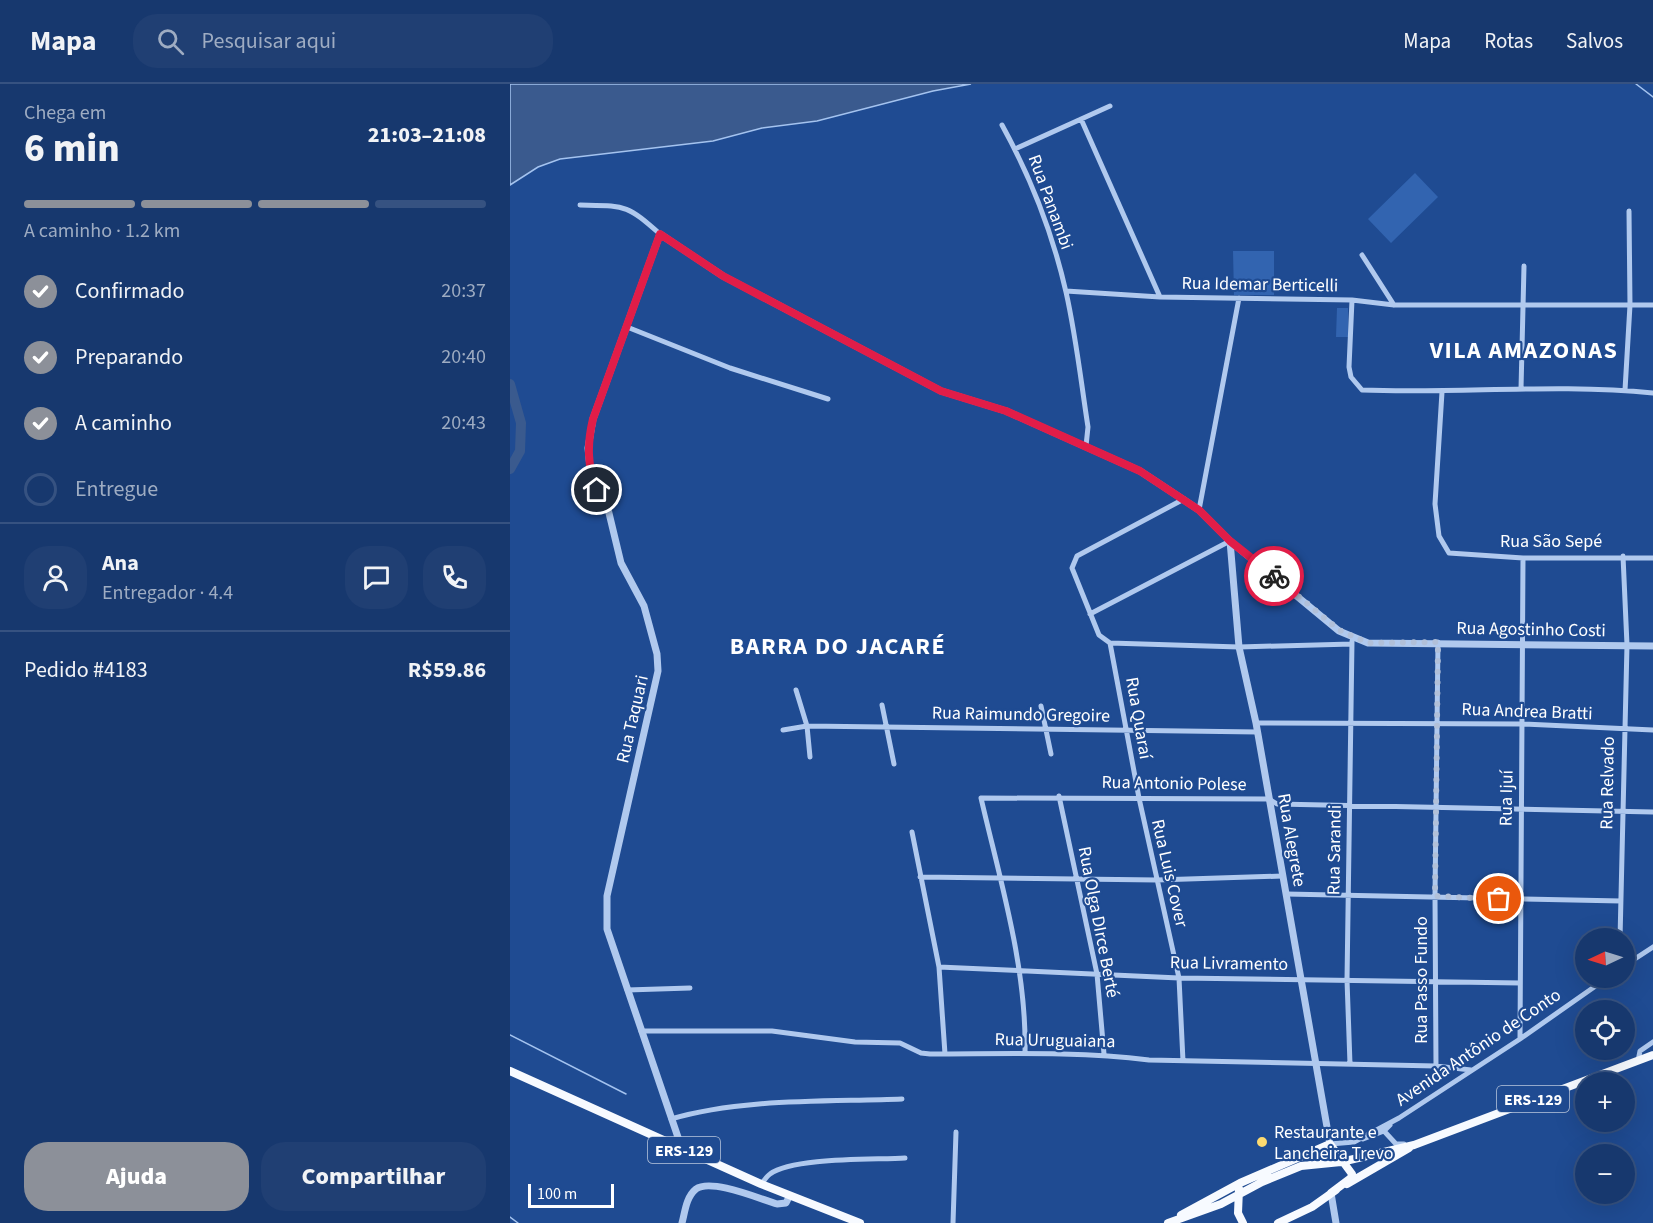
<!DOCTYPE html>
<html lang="pt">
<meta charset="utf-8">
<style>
body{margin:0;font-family:"Source Sans 3",sans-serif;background:#203f73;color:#f1f3f6;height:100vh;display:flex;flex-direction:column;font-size:22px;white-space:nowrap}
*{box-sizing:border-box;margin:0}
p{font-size:20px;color:#9eacc2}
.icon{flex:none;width:33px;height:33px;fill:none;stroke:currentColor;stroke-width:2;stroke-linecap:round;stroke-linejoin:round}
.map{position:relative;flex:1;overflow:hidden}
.drawer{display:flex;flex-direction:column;background:#17386e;width:510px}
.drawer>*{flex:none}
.needle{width:39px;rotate:266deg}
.fabs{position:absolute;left:1065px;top:844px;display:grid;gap:12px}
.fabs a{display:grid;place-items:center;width:60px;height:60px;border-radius:50%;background:#17386e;box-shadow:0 6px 24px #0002,0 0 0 2px #365281;font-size:30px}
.scale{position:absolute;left:18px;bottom:15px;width:86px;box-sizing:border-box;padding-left:6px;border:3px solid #fff;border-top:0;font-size:16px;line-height:21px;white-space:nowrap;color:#fff;-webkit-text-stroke:4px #1f4b92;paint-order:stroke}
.pin{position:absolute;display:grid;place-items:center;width:51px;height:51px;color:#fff;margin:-26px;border:3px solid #fff;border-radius:50%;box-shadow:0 2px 6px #0007}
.courier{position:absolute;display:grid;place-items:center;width:60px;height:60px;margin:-30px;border:4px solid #e11d48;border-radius:50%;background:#fff;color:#222;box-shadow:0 2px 8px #0007}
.head em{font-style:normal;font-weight:800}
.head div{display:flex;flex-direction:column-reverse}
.head{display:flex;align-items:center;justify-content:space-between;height:102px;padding:0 24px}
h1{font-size:39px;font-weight:800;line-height:45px}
.bar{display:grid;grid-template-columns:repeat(4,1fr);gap:9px 6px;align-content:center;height:72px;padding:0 24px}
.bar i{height:8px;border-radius:4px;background:#365281}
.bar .selected{background:#8c9099}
.bar p{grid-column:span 4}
.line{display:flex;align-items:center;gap:15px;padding:0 24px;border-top:2px solid #365281}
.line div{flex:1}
.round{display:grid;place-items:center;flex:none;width:63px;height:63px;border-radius:24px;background:#203f73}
ol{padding:0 24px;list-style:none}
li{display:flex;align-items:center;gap:18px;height:66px}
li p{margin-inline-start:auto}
li .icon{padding:6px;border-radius:50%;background:#8c9099;color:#fff;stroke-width:4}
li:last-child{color:#9eacc2}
li i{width:33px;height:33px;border:3px solid #365281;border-radius:50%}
.button{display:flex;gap:12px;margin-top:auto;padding:12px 24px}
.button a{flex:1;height:69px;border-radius:24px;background:#8c9099;color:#fff;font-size:24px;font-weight:800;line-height:69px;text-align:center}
.button a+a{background:#203f73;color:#f1f3f6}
header{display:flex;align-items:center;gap:36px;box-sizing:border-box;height:84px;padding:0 30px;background:#17386e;border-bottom:2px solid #365281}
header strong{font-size:28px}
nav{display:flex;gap:33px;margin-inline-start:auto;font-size:21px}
.search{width:420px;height:54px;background:#203f73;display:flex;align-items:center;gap:15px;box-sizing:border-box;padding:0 21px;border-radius:24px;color:#9eacc2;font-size:22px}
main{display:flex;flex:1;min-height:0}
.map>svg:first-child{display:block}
.green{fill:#3264b0}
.water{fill:#3a5a8e;stroke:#a4c3ef;stroke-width:1.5}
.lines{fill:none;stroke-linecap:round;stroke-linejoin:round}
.stream{stroke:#a4c3ef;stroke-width:1.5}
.river{stroke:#3a5a8e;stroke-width:10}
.minor{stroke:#b0c9ee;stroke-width:5}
.tertiary{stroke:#b0c9ee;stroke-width:7}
.primary{stroke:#f7faff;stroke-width:8}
.done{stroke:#b1c0d9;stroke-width:6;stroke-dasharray:0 10.8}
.route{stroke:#e11d48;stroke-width:8}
.poi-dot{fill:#fcda70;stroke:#1f4b92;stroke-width:2}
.labels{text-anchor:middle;stroke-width:4.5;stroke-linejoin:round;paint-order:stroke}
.shield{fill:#1f4b92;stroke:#bcc9de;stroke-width:1.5}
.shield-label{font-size:16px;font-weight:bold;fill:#fff}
.street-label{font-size:18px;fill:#fff;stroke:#1f4b92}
.poi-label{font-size:18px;fill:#fff;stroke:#1f4b92;text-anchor:start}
.district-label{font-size:24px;font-weight:bold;letter-spacing:1.5px;fill:#fff;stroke:#1f4b92}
</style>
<header>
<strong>Mapa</strong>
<div class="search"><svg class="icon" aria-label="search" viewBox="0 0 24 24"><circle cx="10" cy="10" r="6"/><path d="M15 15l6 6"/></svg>Pesquisar aqui</div>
<nav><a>Mapa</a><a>Rotas</a><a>Salvos</a></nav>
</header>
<main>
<section class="drawer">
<div class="head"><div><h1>6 min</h1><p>Chega em</p></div><em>21:03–21:08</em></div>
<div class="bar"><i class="selected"></i><i class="selected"></i><i class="selected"></i><i></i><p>A caminho · 1.2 km</p></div>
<ol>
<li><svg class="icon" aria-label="check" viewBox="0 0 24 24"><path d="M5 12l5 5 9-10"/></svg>Confirmado<p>20:37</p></li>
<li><svg class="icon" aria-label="check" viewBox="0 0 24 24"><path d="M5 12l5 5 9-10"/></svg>Preparando<p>20:40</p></li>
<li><svg class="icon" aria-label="check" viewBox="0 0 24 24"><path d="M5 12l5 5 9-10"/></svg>A caminho<p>20:43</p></li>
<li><i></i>Entregue</li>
</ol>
<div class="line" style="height:108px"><a class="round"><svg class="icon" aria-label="person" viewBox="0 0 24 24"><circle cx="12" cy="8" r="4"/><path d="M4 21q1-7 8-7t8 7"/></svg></a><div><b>Ana</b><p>Entregador · 4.4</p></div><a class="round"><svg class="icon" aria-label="chat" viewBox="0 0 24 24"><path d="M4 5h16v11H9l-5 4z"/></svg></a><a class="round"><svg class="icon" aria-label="phone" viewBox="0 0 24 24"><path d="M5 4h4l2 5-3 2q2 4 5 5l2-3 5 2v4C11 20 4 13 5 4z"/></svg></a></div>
<div class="line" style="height:78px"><div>Pedido #4183</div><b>R$59.86</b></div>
<div class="button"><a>Ajuda</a><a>Compartilhar</a></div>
</section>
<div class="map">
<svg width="1143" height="1139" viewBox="0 0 1143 1139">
<rect width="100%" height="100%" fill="#1f4b92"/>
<path class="green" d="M905 89 928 113 881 159 858 135Z
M723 167H764V211H724Z
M827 224H838V253H826Z"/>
<path class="water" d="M0 0H461L423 7 307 37 252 44 203 57 50 75 28 83 0 101Z"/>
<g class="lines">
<path class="stream" d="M1126 0 1143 13
M0 951 116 1010
M0 1133 8 1139"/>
<path class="river" d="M0 300 11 339 10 367 0 385"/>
<path class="minor" d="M571 35 650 213
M492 41C520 92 543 151 556 208 566 252 571 298 578 343L576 362
M505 65 600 22
M70 121C116 122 116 120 150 150
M852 171 884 221
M556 207 650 213 842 216 884 221H1143
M842 216 839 283 841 293 852 306C949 310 1046 299 1143 309
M117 243 220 284 318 315
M1011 305 1014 182
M1115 306 1120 221 1119 127
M932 308 925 420 929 452 939 469 1013 474H1143
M674 415 567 472 562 484 589 551 600 559 729 563 842 560
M689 426 729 214
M580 530 720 457
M600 559 629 714 669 894 673 977
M286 606 297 642 300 673
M372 621 384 680
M531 622 541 670
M746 639 1012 640 1143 646
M273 646 297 642 748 648
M549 712 587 890 594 970
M402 748 429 883 435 970
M410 793 647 796 772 792
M776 810 1111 817
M1110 855 1117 561 1113 472
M1114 882 1143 863
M429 883 669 894 1010 899
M117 906 180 904
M131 947H262L345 958 390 959 411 969 420 970C494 970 566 967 639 976L926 982 961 986
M1010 955 1013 474
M515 969C517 884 490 796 471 714L759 715 767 720 1143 728
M1128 977 1130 967 1143 958
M840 980 837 896 842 557
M926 982 925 812 928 558
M161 1035C232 1014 317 1018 392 1015
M880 1041 874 1047 886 1060H894
M853 1055 874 1047
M820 1060 844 1058 889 1034 1010 955 1097 894
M251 1100C254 1097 257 1092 260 1090 283 1073 365 1076 395 1074
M443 1139 446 1048"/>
<path class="tertiary" d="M720 457 729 563 746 639 820 1060
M172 1065 97 845V812L148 587 147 570 134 522 111 479 98 425 81 393 78 364 83 335 150 150 213 192 431 307 496 327 630 387 689 426 720 457 829 547 858 559 1143 562
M821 1109 826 1139
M172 1139C175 1128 176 1113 186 1105 201 1094 250 1115 267 1120L276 1119 279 1113"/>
<path class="primary" d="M0 987 251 1100 350 1139
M837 1100 899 1064
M729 1105 728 1129 733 1139
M671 1131 730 1099 820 1060 842 1090 841 1094 821 1109
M658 1139 711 1120 752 1098 791 1082 831 1078 904 1061 1143 971
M768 1139 802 1123 826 1106"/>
</g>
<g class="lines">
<path class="done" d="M764 492 829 546 858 559 928 558 925 812 989 815"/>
<path class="route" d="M87 406C77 382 77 360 83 335L150 150 213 192 431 307 496 327 630 387 689 426 720 457 764 492"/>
</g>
<circle class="poi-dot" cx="752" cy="1058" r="6"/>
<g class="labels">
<g class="shield">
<rect x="987" y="1002" width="72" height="26" rx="4.5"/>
<rect x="138" y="1053" width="72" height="26" rx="4.5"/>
</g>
<g class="shield-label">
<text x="1023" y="1021">ERS-129</text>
<text x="174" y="1072">ERS-129</text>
</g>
<g class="street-label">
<text transform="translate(541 118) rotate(70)" y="6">Rua Panambi</text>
<text transform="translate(750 200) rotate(1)" y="6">Rua Idemar Berticelli</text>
<text x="1041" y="463">Rua São Sepé</text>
<text transform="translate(1021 545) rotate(1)" y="6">Rua Agostinho Costi</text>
<text transform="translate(1017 627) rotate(2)" y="6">Rua Andrea Bratti</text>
<text transform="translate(511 630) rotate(1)" y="6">Rua Raimundo Gregoire</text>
<text transform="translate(629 634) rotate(80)" y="6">Rua Quaraí</text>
<text transform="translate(122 635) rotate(-77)" y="6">Rua Taquari</text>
<text transform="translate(664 699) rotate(1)" y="6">Rua Antonio Polese</text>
<text transform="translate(1097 699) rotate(-89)" y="6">Rua Relvado</text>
<text transform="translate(996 714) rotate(-89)" y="6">Rua Ijuí</text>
<text transform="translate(782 756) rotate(80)" y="6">Rua Alegrete</text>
<text transform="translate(824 766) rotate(-89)" y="6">Rua Sarandi</text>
<text transform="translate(660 789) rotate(77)" y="6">Rua Luis Cover</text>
<text transform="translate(589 838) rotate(79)" y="6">Rua Olga DIrce Berté</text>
<text transform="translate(719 879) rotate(1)" y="6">Rua Livramento</text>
<text transform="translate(911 896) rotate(-90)" y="6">Rua Passo Fundo</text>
<text transform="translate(545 956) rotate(1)" y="6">Rua Uruguaiana</text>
<text transform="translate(968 963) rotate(-34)" y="6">Avenida Antônio de Conto</text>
</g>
<g class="poi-label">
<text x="764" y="1054">Restaurante e<tspan x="764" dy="21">Lancheira Trevo</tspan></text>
</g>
<g class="district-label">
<text x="1014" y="274">VILA AMAZONAS</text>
<text x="328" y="570">BARRA DO JACARÉ</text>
</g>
</g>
</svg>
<div class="fabs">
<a><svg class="needle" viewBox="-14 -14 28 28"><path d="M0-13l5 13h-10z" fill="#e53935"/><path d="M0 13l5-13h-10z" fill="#9eacc2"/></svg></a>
<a><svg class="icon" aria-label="locate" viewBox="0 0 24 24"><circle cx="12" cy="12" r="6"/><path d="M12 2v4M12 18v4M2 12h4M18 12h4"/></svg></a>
<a>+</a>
<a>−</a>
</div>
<div class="scale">100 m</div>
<div class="pin" style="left:989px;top:815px;background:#ea580c"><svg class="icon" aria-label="bag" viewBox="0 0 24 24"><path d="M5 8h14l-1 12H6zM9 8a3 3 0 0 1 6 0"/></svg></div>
<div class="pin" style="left:87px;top:406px;background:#1f2937"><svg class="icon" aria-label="home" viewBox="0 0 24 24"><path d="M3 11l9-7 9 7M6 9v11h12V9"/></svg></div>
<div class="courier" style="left:764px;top:492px"><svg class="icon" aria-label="bike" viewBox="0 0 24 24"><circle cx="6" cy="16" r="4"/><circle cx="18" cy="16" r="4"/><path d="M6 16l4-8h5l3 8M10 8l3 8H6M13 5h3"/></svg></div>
</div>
</main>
